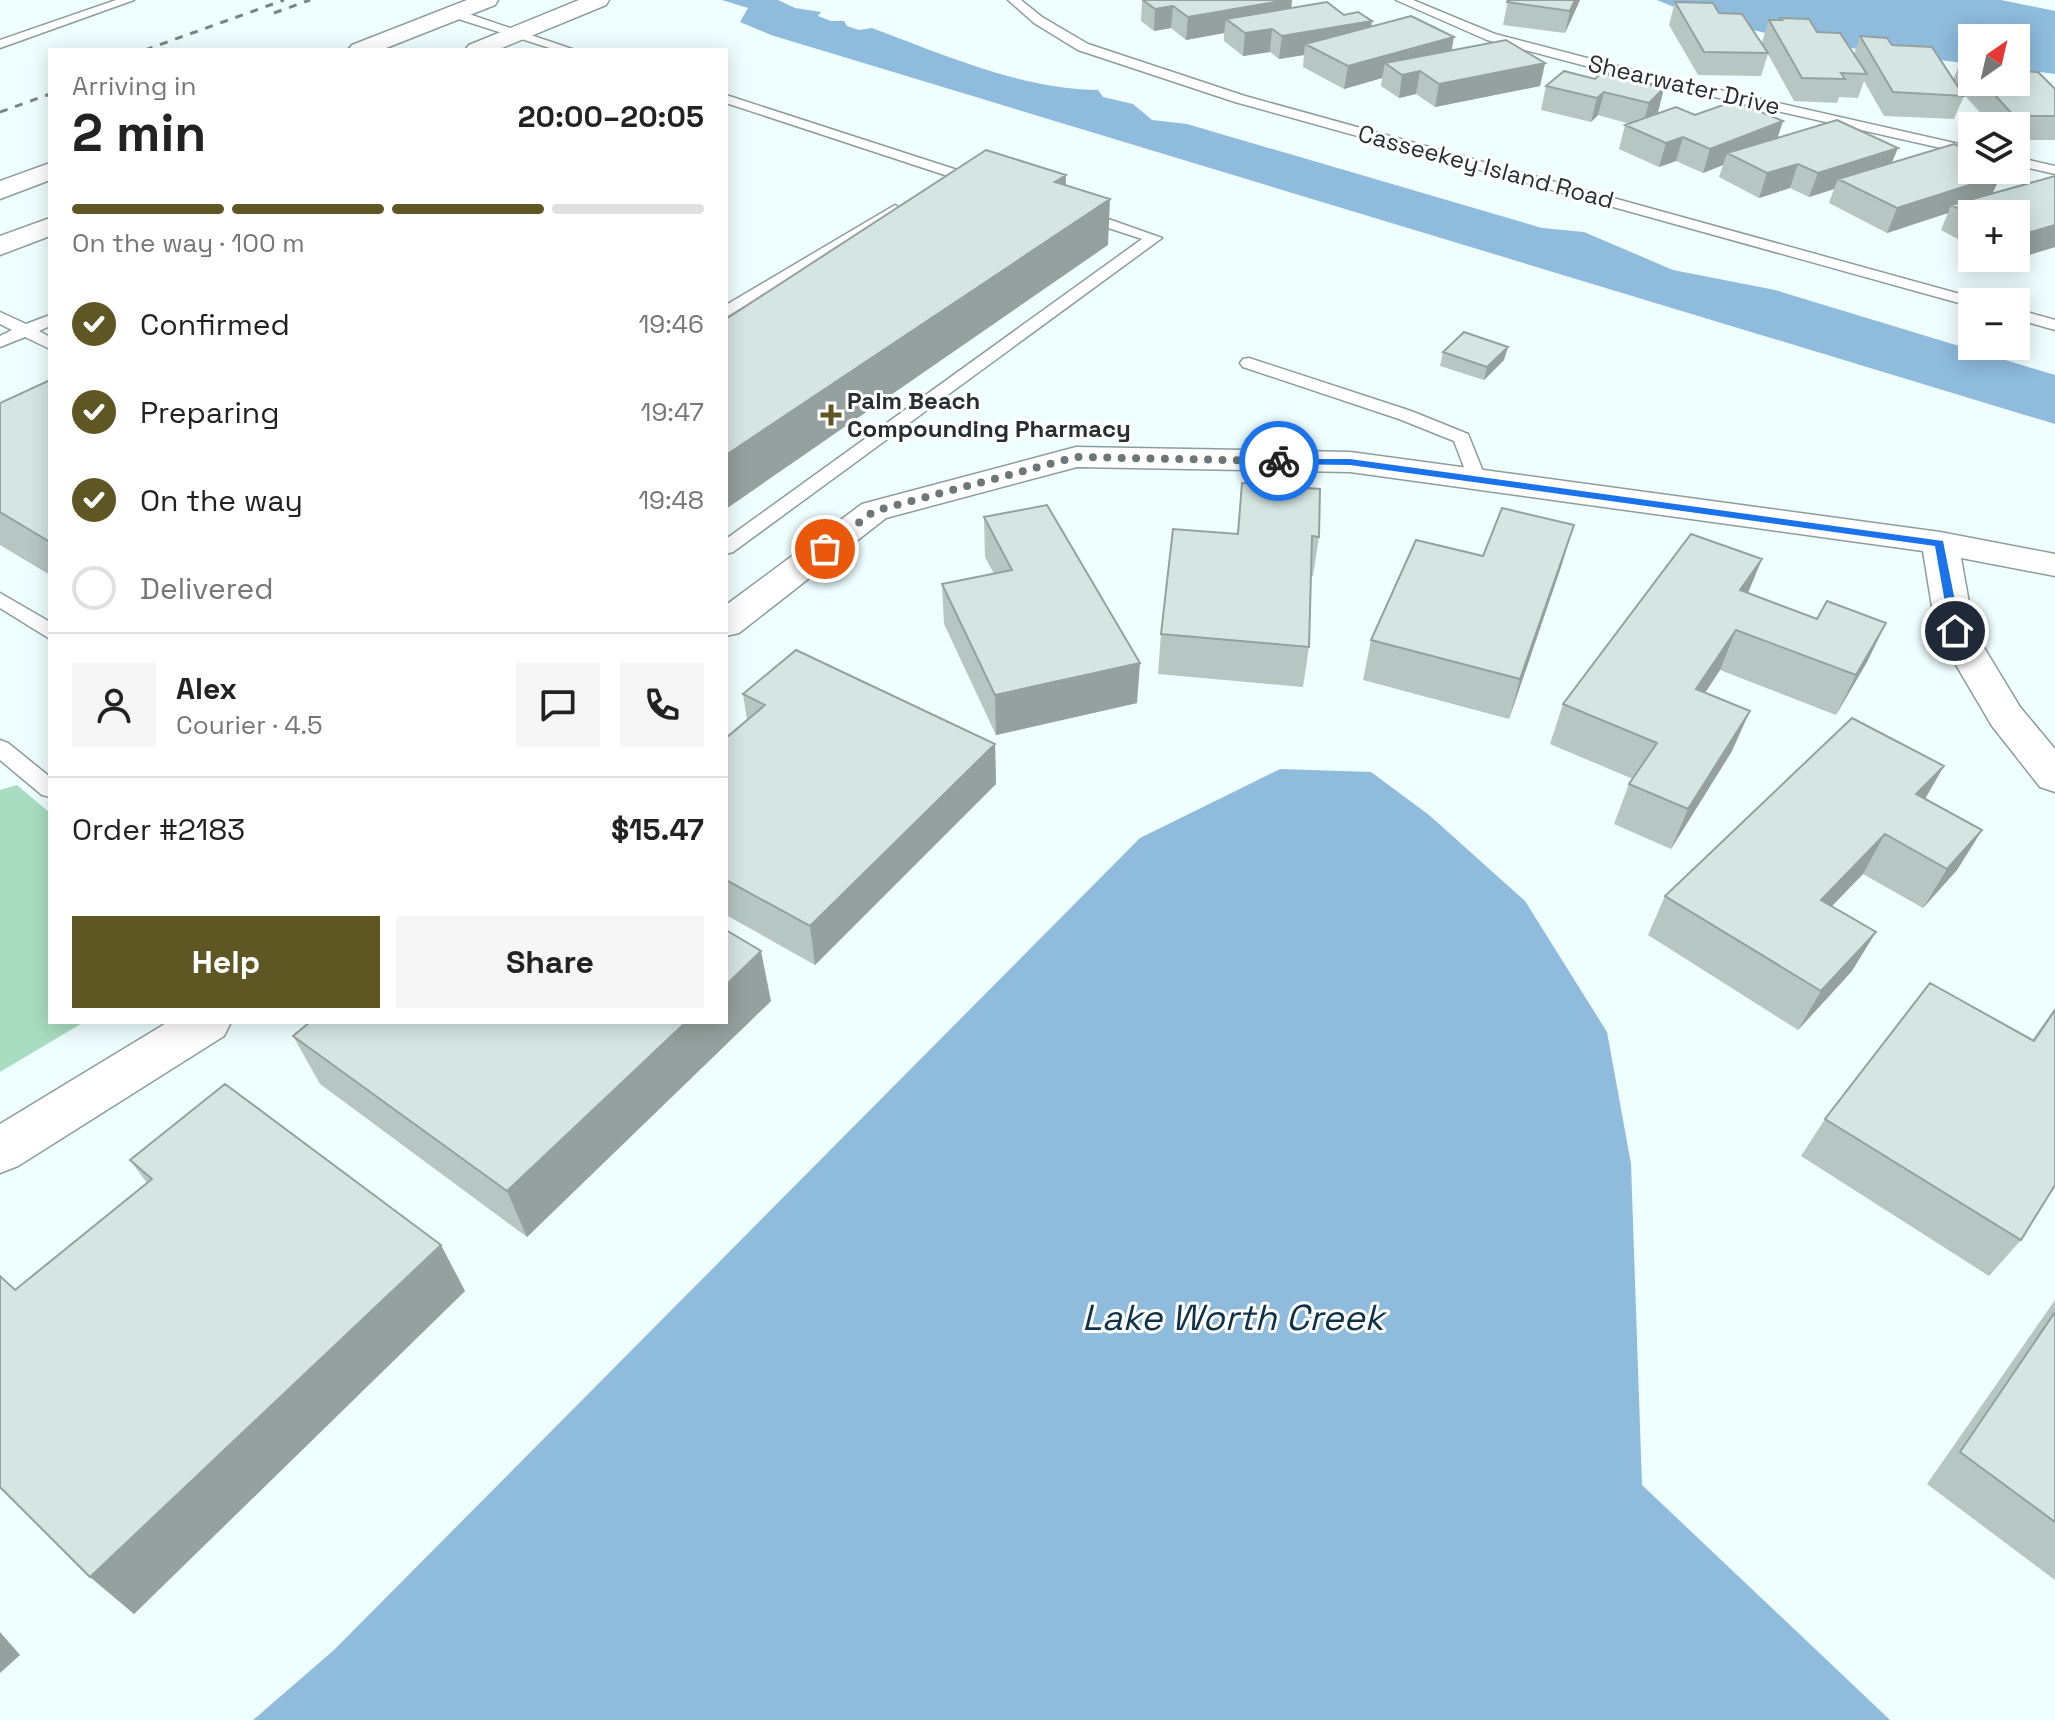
<!DOCTYPE html>
<meta charset="utf-8">
<style>
body{margin:0;font-family:"Space Grotesk",sans-serif;background:#f6f6f6;color:#222;height:100vh;display:flex;flex-direction:column;font-size:30px;white-space:nowrap}
*{box-sizing:border-box;margin:0}
p{font-size:26px;color:#767676}
.icon{flex:none;width:44px;height:44px;fill:none;stroke:currentColor;stroke-width:2;stroke-linecap:round;stroke-linejoin:round}
.map{position:relative;flex:1;overflow:hidden}
.details{position:absolute;left:48px;top:48px;width:680px;height:976px;display:flex;flex-direction:column;background:#fff;border-radius:0px;box-shadow:0 4px 20px #0003}
.details>*{flex:none}
.needle{width:52px;rotate:34deg}
.fabs{position:absolute;left:1958px;top:24px;display:grid;gap:16px}
.fabs a{display:grid;place-items:center;width:72px;height:72px;border-radius:0px;background:#fff;box-shadow:0 4px 20px #0003;font-size:40px}
.pin{position:absolute;display:grid;place-items:center;width:68px;height:68px;color:#fff;margin:-34px;border:4px solid #fff;border-radius:50%;box-shadow:0 2px 8px #0007}
.courier{position:absolute;display:grid;place-items:center;width:80px;height:80px;margin:-40px;border:6px solid #1a73e8;border-radius:50%;background:#fff;color:#222;box-shadow:0 2px 10px #0007}
.overview em{font-style:normal;font-weight:700}
.overview div{display:flex;flex-direction:column-reverse}
.overview{display:flex;align-items:center;justify-content:space-between;height:136px;padding:0 24px}
h1{font-size:52px;font-weight:700;line-height:60px}
.bar{display:grid;grid-template-columns:repeat(4,1fr);gap:12px 8px;align-content:center;height:96px;padding:0 24px}
.bar i{height:10px;border-radius:6px;background:#e0e0e0}
.bar .on{background:#5e5723}
.bar p{grid-column:span 4}
.line{display:flex;align-items:center;gap:20px;padding:0 24px;border-top:2px solid #e0e0e0}
.line div{flex:1}
.round{display:grid;place-items:center;flex:none;width:84px;height:84px;border-radius:0px;background:#f6f6f6}
ol{padding:0 24px;list-style:none}
li{display:flex;align-items:center;gap:24px;height:88px}
li p{margin-inline-start:auto}
li .icon{padding:8px;border-radius:50%;background:#5e5723;color:#fff;stroke-width:4}
li:last-child{color:#767676}
li i{width:44px;height:44px;border:4px solid #e0e0e0;border-radius:50%}
.primary-button{display:flex;gap:16px;margin-top:auto;padding:16px 24px}
.primary-button a{flex:1;height:92px;border-radius:0px;background:#5e5723;color:#fff;font-size:32px;font-weight:700;line-height:92px;text-align:center}
.primary-button a+a{background:#f6f6f6;color:#222}
.map>svg:first-child{display:block}
.green{fill:#a9ddc1}
.water{fill:#8fbcdd}
.lines{fill:none;stroke-linecap:round;stroke-linejoin:round}
.lane-casing{stroke:#8c9d9e;stroke-width:3}
.street-casing{stroke:#8c9d9e;stroke-width:3}
.secondary-casing{stroke:#8c9d9e;stroke-width:3}
.lane{fill:#fff;fill-rule:evenodd}
.street{fill:#fff;fill-rule:evenodd}
.secondary{fill:#fff;fill-rule:evenodd}
.rail{stroke:#798485;stroke-width:3;stroke-dasharray:8 8;stroke-linecap:butt}
.wall{fill:#b7c6c2}
.shaded-wall{fill:#95a19e}
.building{fill:#d5e6e2;stroke:#95a19e;stroke-width:2}
.route{fill:#1a73e8}
.done{stroke:#6e7778;stroke-width:8;stroke-dasharray:0 14.4}
.poi-dot{fill:#5e5723;stroke:#fff;stroke-width:3}
.labels{text-anchor:middle;stroke-width:6;stroke-linejoin:round;paint-order:stroke}
.far-street-label{font-size:24px;fill:#282f30;stroke:#fff}
.far-poi-label{font-size:24px;font-weight:bold;fill:#282f30;stroke:#fff;text-anchor:start}
.near-water-label{font-size:36px;font-style:italic;fill:#0d3249;stroke:#fff}
</style>
<div class="map">
<svg width="2055" height="1720" viewBox="0 0 2055 1720">
<rect width="100%" height="100%" fill="#effeff"/>
<path class="green" d="M17 785 50 813V1022H84L0 1072V790Z"/>
<path class="water" d="M722 0H778L795 8 821 12 818 16 831 21H844L847 26 859 30 872 28C944 55 1021 89 1098 90L1103 97 1133 104 1152 120 1187 124 1542 228 1584 232 1673 270 1775 290 2055 375V424L771 35 740 22 748 8Z
M1657 0H2001L2055 11V74L2016 69V38H1972V64C1874 51 1748 39 1657 0Z
M1280 769 1371 772 1429 815 1525 901 1607 1032 1631 1164 1642 1485 1890 1720H253L334 1650 1140 838Z"/>
<g class="lines">
<g class="lane-casing">
<path id="lane" d="M116 0H134L0 48V40Z
M1008 0H1021L1042 17 1088 44 1245 96 1978 299 1980 302H1972V307L1966 305 1235 102 1078 50 1034 23Z
M1396 0H1413L1495 34 1641 72 1972 147V155L1639 80 1487 40Z
M449 10H457L575 50H556L449 16Z
M726 95 985 179 987 182 980 186 975 185 726 103Z
M2016 157 2055 166V174L2016 165Z
M895 205 903 210 900 213 726 317V305Z
M1080 209 1162 238 733 552 726 554V539L1142 239 1075 217V211Z
M2016 309 2055 320V330L2016 319Z
M0 312 26 324 50 315V326L39 331 50 337V349L25 337 0 347V336L12 330 0 324Z
M1249 358 1411 411 1468 434 1486 479 1477 485 1470 483 1454 441 1399 419 1243 367 1240 363 1243 359Z
M0 593 50 622V639L0 608Z
M0 740 8 743 50 777V797L42 795 0 760Z"/>
</g>
<g class="street-casing">
<path id="street" d="M1076 447 1350 452 1940 532 2055 554V576L1961 558 1974 631 2020 707 2055 749V792L2040 787 1992 726 1936 631 1923 551 1350 472 1077 467 886 518 739 633 726 636V605L862 504Z
M168 1022H231L224 1036 18 1166 0 1173V1124Z"/>
</g>
<g class="secondary-casing">
<path id="secondary" d="M467 0H498L495 5 381 50H348L352 45Z
M579 0H609L606 5 497 50H465L469 45Z
M50 163V180L0 199V181Z
M50 218V236L0 255V236Z"/>
</g>
<use href="#lane" class="lane"/>
<use href="#street" class="street"/>
<use href="#secondary" class="secondary"/>
<path class="rail" d="M274 13 310 0
M145 50 284 0
M0 112 50 94"/>
</g>
<path class="wall" d="M1142 0H1292L1291 8 1344 15 1371 27 1452 50 1545 63 1540 86 1435 107 1416 94 1399 98 1381 86 1382 78 1344 89 1303 67 1304 55 1279 59 1270 52 1243 56 1224 41V33L1186 40 1171 28 1154 31 1141 21Z
M1508 0H1580L1565 33 1503 25Z
M1675 2 1762 42 1769 20H1780V18L1817 32 1854 54 1860 36 1892 45 1953 80 1962 58 1972 59V82H2016L2055 89V140H2016V126H1992L1960 90 1964 96 1954 119 1884 116 1864 81 1858 98 1839 97 1837 103 1794 101 1768 54 1761 76 1698 75 1669 25Z
M1595 79 1664 88 1658 112 1655 115H1695L1783 121 1777 138 1892 162 1993 193 2055 176V247L2019 258 2016 256V214H1972V242L1967 244 1941 230 1948 213 1887 233 1829 203 1834 189 1809 197 1790 188 1759 198 1719 177 1723 165 1703 173 1676 161 1659 167 1619 149 1625 125 1630 124 1598 115 1591 122 1541 110 1546 86Z
M1443 352 1504 360 1484 380 1440 366Z
M50 380V575L0 545V403Z
M1242 483 1319 537 1313 576H1311L1309 647 1303 687 1158 674 1161 634 1237 534Z
M984 517 1137 703 996 735 944 624 942 584 994 574 985 557Z
M1483 556 1562 564 1509 719 1363 680 1371 640Z
M1748 594 1817 619 1886 623 1867 662 1836 715 1720 670 1705 693 1732 751 1671 849 1614 824 1629 784 1633 779 1550 744 1563 704Z
M743 694 995 744 996 784 815 965 726 915V738L747 720Z
M1925 799 1982 830 1957 870 1923 908 1863 874 1832 906 1852 971 1798 1030 1648 935 1665 896Z
M771 1001 527 1237 320 1084 293 1036Z
M2055 1008V1185L2021 1240 1989 1276 1801 1156 1825 1119 2032 1040Z
M130 1160 465 1291 134 1614 15 1290 147 1183Z
M2055 1300V1580L1927 1484Z"/>
<path class="shaded-wall" d="M1287 0H1292L1290 21 1226 19 1224 33 1186 40 1188 17Z
M1575 0H1580L1565 33 1570 11Z
M1173 6 1171 28 1154 31 1155 9Z
M1372 21 1369 44H1305L1304 55 1279 59 1282 36Z
M1272 29 1270 52 1243 56 1245 33Z
M1454 37 1450 59 1385 63 1382 78 1344 89 1348 66Z
M1545 63 1540 86 1435 107 1439 84Z
M1420 71 1416 94 1399 98 1402 75Z
M1664 88 1658 112 1642 127 1649 103Z
M1604 92 1598 115 1591 122 1597 98Z
M1783 121 1775 145 1727 153 1723 165 1703 173 1710 149Z
M1683 137 1676 161 1659 167 1666 143Z
M1898 148 1888 172 1838 179 1834 189 1809 197 1818 173Z
M1798 164 1790 188 1759 198 1767 173Z
M1066 175 1065 220 1055 182Z
M2001 175 1990 199 1951 205 1948 213 1887 233 1897 208Z
M1110 199 1108 245 726 509V455Z
M2055 225V247L2019 258 2031 232Z
M1972 233V242L1967 244Z
M1508 347 1504 360 1484 380 1487 367Z
M1574 525 1562 564 1509 719 1520 679Z
M1762 559 1746 598 1740 590Z
M1886 623 1867 662 1836 715 1856 675Z
M1736 630 1720 670 1681 729 1696 689Z
M1140 663 1137 703 996 735 995 695Z
M1750 711 1732 751 1671 849 1688 809Z
M995 744 996 784 815 965 810 926Z
M1944 766 1921 806 1916 794Z
M1982 830 1957 870 1923 908 1947 869Z
M1885 834 1863 874 1800 939 1821 900Z
M1876 932 1852 971 1798 1030 1821 991Z
M761 951 771 1001 527 1237 507 1191 686 1022H726V985Z
M441 1245 465 1291 134 1614 90 1577Z
M0 1632 20 1655 0 1673Z"/>
<path class="building" d="M1143 0H1287L1188 17 1173 6 1155 9Z
M1508 0H1575L1570 11 1507 2Z
M1327 2 1344 15 1358 12 1372 21 1282 36 1272 29 1245 33 1226 19Z
M1675 2 1713 3 1719 13 1742 14 1768 53 1704 52Z
M1411 16 1454 37 1348 66 1305 44Z
M1780 18 1809 19 1817 32 1840 33 1867 74 1841 73 1845 79 1802 78 1769 20H1782Z
M1860 36 1887 38 1892 45 1932 47 1964 96 1893 92Z
M1506 40 1545 63 1439 84 1420 71 1402 75 1385 63Z
M1962 58 1972 59V70Z
M1564 71 1595 79 1601 73 1664 88 1649 103 1604 92 1597 98 1546 86Z
M2016 71 2038 72 2055 89V116H2014L1983 82H2016Z
M1734 101 1783 121 1710 149 1683 137 1666 143 1625 125 1676 107 1695 115Z
M1837 120 1898 148 1818 173 1798 164 1767 173 1727 153Z
M1954 144 1972 152V170H1991L2001 175 1897 208 1838 179Z
M986 150 1066 175 1055 182 1110 199 726 455V319Z
M2055 176V225L2031 232 2016 225V214H1972V215L1951 205Z
M1464 332 1508 347 1487 367 1443 352Z
M50 380V542L0 512V403Z
M1242 483 1320 489 1319 537 1312 536 1309 647 1161 634 1173 529 1238 534Z
M1047 505 1140 663 995 695 942 584 1012 570 984 517Z
M1502 508 1574 525 1520 679 1371 640 1416 540 1483 556Z
M1691 534 1762 559 1740 590 1817 619 1827 601 1886 623 1856 675 1736 630 1696 689 1750 711 1688 809 1629 784 1657 743 1563 704Z
M796 650 995 744 810 926 726 880V738L765 705 743 694Z
M1852 718 1944 766 1916 794 1982 830 1947 869 1885 834 1821 900 1876 932 1821 991 1665 896Z
M726 930 761 951 726 985Z
M1930 983 2034 1041 2055 1010V1185L2021 1240 1825 1119Z
M310 1022H686L507 1191 293 1036Z
M225 1084 441 1245 90 1577 0 1487V1276L15 1290 152 1179 130 1160Z
M2055 1312V1522L1960 1452Z"/>
<path class="route" d="M1275 459H1350L1943 541 1961 631 1955 635 1950 631 1935 546 1350 465 1279 464 1274 461Z"/>
<g class="lines">
<path class="done" d="M825 549 874 511 1076 457 1279 461"/>
</g>
<path class="poi-dot" d="M827 403h8v8h8v8h-8v8h-8v-8h-8v-8h8z"/>
<g class="labels">
<g class="far-street-label">
<text transform="translate(1684 85) rotate(13)" y="8">Shearwater Drive</text>
<text transform="translate(1486 167) rotate(15)" y="8">Casseekey Island Road</text>
</g>
<g class="far-poi-label">
<text x="847" y="409">Palm Beach<tspan x="847" dy="28">Compounding Pharmacy</tspan></text>
</g>
<g class="near-water-label">
<text x="1233" y="1330">Lake Worth Creek</text>
</g>
</g>
</svg>
<div class="fabs">
<a><svg class="needle" viewBox="-14 -14 28 28"><path d="M0-13l5 13h-10z" fill="#e53935"/><path d="M0 13l5-13h-10z" fill="#767676"/></svg></a>
<a><svg class="icon" aria-label="layers" viewBox="0 0 24 24"><path d="M12 4l9 5-9 5-9-5zM3 14l9 5 9-5"/></svg></a>
<a>+</a>
<a>−</a>
</div>
<div class="pin" style="left:825px;top:549px;background:#ea580c"><svg class="icon" aria-label="bag" viewBox="0 0 24 24"><path d="M5 8h14l-1 12H6zM9 8a3 3 0 0 1 6 0"/></svg></div>
<div class="pin" style="left:1955px;top:631px;background:#1f2937"><svg class="icon" aria-label="home" viewBox="0 0 24 24"><path d="M3 11l9-7 9 7M6 9v11h12V9"/></svg></div>
<div class="courier" style="left:1279px;top:461px"><svg class="icon" aria-label="bike" viewBox="0 0 24 24"><circle cx="6" cy="16" r="4"/><circle cx="18" cy="16" r="4"/><path d="M6 16l4-8h5l3 8M10 8l3 8H6M13 5h3"/></svg></div>
<section class="details">
<div class="overview"><div><h1>2 min</h1><p>Arriving in</p></div><em>20:00–20:05</em></div>
<div class="bar"><i class="on"></i><i class="on"></i><i class="on"></i><i></i><p>On the way · 100 m</p></div>
<ol>
<li><svg class="icon" aria-label="check" viewBox="0 0 24 24"><path d="M5 12l5 5 9-10"/></svg>Confirmed<p>19:46</p></li>
<li><svg class="icon" aria-label="check" viewBox="0 0 24 24"><path d="M5 12l5 5 9-10"/></svg>Preparing<p>19:47</p></li>
<li><svg class="icon" aria-label="check" viewBox="0 0 24 24"><path d="M5 12l5 5 9-10"/></svg>On the way<p>19:48</p></li>
<li><i></i>Delivered</li>
</ol>
<div class="line" style="height:144px"><a class="round"><svg class="icon" aria-label="person" viewBox="0 0 24 24"><circle cx="12" cy="8" r="4"/><path d="M4 21q1-7 8-7t8 7"/></svg></a><div><b>Alex</b><p>Courier · 4.5</p></div><a class="round"><svg class="icon" aria-label="chat" viewBox="0 0 24 24"><path d="M4 5h16v11H9l-5 4z"/></svg></a><a class="round"><svg class="icon" aria-label="phone" viewBox="0 0 24 24"><path d="M5 4h4l2 5-3 2q2 4 5 5l2-3 5 2v4C11 20 4 13 5 4z"/></svg></a></div>
<div class="line" style="height:104px"><div>Order #2183</div><b>$15.47</b></div>
<div class="primary-button"><a>Help</a><a>Share</a></div>
</section>
</div>
